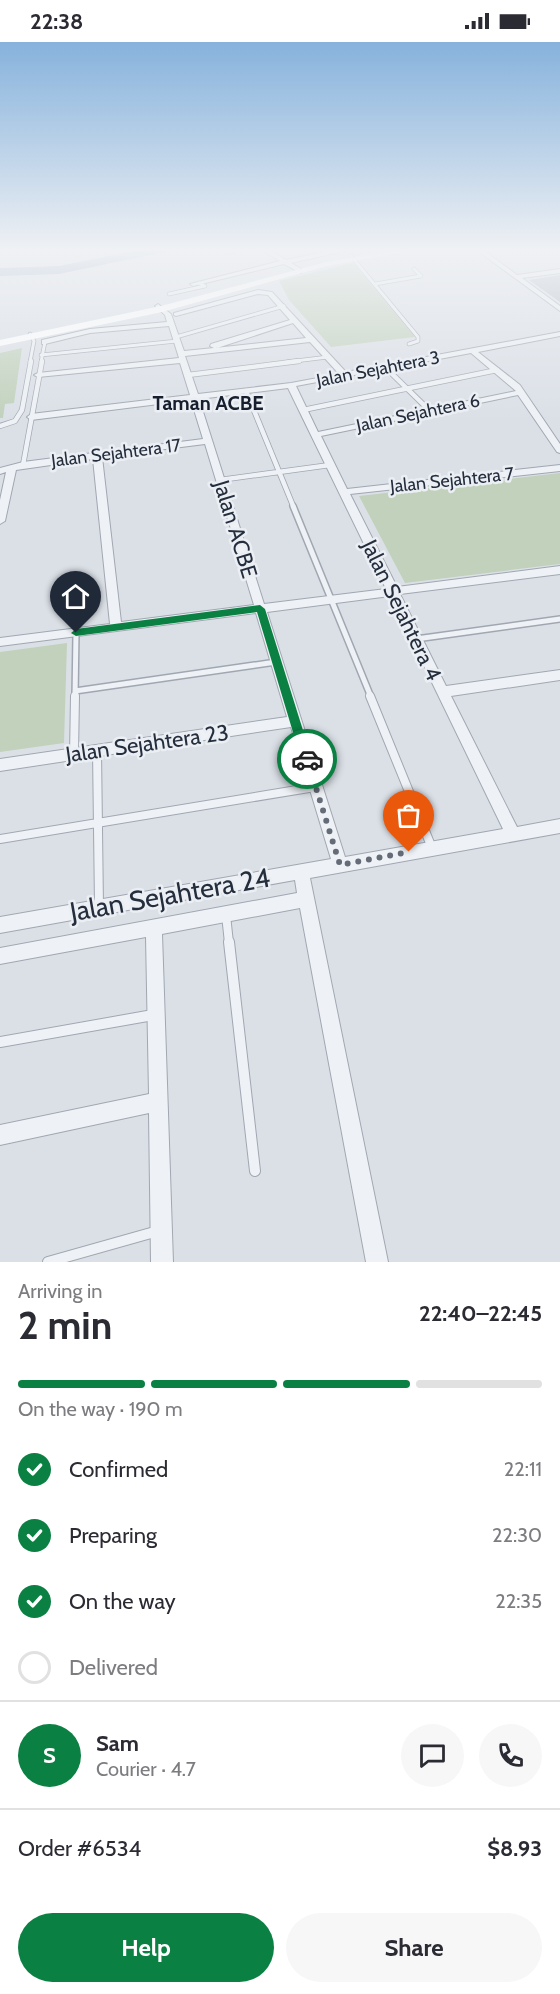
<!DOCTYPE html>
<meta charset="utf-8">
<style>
body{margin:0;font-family:Cabin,sans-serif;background:#f7f7f7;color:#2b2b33;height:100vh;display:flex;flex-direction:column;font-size:22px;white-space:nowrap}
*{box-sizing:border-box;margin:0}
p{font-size:20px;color:#7c7c81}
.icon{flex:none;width:33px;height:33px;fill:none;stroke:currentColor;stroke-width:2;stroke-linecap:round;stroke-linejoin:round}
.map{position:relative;height:1220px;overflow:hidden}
.panel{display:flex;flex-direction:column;background:#fff;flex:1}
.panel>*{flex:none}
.pin{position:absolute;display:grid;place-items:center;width:51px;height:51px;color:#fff;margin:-62px -26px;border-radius:50% 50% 50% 0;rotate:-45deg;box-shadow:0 0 6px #0007}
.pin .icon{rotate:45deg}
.courier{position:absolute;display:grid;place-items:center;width:60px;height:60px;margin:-30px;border:4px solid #0b8043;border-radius:50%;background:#fff;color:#222;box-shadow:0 2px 8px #0007}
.head em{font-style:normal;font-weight:800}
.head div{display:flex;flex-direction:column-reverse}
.head{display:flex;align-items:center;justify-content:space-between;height:102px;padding:0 18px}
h1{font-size:39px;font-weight:800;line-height:45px}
.bar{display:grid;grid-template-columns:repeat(4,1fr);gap:9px 6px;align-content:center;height:72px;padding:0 18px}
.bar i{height:8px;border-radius:4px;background:#e1e1e2}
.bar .active{background:#0b8043}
.bar p{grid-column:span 4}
.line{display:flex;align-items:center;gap:15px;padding:0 18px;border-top:2px solid #e1e1e2}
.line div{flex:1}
.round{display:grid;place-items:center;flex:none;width:63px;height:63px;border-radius:32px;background:#f7f7f7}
ol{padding:0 18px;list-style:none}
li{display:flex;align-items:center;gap:18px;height:66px}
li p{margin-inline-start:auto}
li .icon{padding:6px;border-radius:50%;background:#0b8043;color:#fff;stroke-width:4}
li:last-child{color:#7c7c81}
li i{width:33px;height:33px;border:3px solid #e1e1e2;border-radius:50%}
.action{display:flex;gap:12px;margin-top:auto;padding:12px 18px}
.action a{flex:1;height:69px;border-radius:36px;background:#0b8043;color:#fff;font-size:24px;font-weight:800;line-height:69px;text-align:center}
.action a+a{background:#f7f7f7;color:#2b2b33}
.status{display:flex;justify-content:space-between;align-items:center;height:42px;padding:0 30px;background:#fff;direction:ltr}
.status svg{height:16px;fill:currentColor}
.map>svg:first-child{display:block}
.green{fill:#c1d1bc}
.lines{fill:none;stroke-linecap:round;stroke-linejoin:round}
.river{fill:#94aec9;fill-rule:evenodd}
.building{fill:#b2b9c4}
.lane-far4-casing{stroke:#a1a7b1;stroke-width:4.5}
.lane-far3-casing{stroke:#a1a7b1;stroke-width:6}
.lane-far2-casing{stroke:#a1a7b1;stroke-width:8}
.lane-far1-casing{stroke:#a1a7b1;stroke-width:10}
.lane-casing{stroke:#a1a7b1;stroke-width:12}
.street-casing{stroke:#a1a7b1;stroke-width:2}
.lane-far4{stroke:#eef1f5;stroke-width:3}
.lane-far3{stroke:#eef1f5;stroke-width:4.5}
.lane-far2{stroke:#eef1f5;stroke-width:5}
.lane-far1{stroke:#eef1f5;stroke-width:8}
.lane{stroke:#eef1f5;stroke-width:10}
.street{fill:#eef1f5;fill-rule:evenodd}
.secondary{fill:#fff;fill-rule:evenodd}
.route{fill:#0b8043}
.done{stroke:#656c78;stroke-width:6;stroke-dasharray:0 10.8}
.labels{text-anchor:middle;stroke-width:5;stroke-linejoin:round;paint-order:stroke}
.far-street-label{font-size:18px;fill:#252e3d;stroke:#ebeff4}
.far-neighbourhood-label{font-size:20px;font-weight:bold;fill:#171f2e;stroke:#ebeff4}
.street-label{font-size:22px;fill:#252e3d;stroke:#ebeff4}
.near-street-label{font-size:27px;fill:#252e3d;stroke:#ebeff4}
</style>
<div class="status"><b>22:38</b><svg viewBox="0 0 49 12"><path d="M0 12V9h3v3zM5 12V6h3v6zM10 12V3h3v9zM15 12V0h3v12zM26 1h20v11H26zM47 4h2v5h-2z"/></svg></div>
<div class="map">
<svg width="560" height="1220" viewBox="0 0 560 1220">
<rect width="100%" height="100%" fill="#dbe0e7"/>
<path class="green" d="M353 221 415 295 331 305 289 258 279 239Z
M22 306 14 361 5 362 3 376H0V311Z
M560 431V522L405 541 359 454Z
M67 601 64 701 0 710V610Z"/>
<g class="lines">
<path class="river" d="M144 207H170L164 210 59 232 0 234V226L59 224Z"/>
</g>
<path class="building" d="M560 233V260L529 238 548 235Z"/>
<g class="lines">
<g class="lane-far4-casing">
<path id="lane-far4" d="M229 210 241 207
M351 214 418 295V299L409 302
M375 242 421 234 414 227
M169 252 205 244 199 241
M30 292 34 299 30 320
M176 295 284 264
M41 313 177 299
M41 320 45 300
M287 320 328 315"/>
</g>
<g class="lane-far3-casing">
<path id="lane-far3" d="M386 326 430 369
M188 333 299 319
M246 349 294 466
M303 368 497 328
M0 384 15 379 22 368 31 319
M23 423 42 319
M220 438 330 423"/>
</g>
<g class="lane-far2-casing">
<path id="lane-far2" d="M293 464 371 655
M416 597 560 577
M75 649 276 620
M75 655 76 591"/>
</g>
<g class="lane-far1-casing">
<path id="lane-far1" d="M370 654 432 806
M97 709 99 864
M74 712 75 654
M0 797 315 745
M226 873 229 901"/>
</g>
<g class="lane-casing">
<path id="lane" d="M229 900 255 1129
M0 1000 153 973
M48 1220 158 1189"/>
</g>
<g class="street-casing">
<path id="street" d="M260 207H268L286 218 339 207H353L291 221 303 228 301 231 284 222 193 244 190 242 280 219Z
M475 207H482L517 233 560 227V231L522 236 560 264V269Z
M258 248 272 250 346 330 560 290V294L478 310 520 343 560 402V411L557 410 518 353 321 394 347 447 560 423V429L350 452 397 545 560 524V532L400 552 446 644 560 628V638L451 654 517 785 560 777V791L310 836 388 1220H366L300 866 162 892 173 1220H151L149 1071 0 1103V1083L149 1052 146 895 0 922V906L297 851 295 838 0 891V875L331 817 291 685 0 729V717L287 675 256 571 0 604V596L110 582 93 417 16 428 5 479 0 482V458L6 430 0 432V426L23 420 203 397 191 358 31 378 27 375 31 372 190 353 180 321 38 335 34 333 38 331 179 316 169 284 90 291 45 302H42V298L90 287 167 280 165 273 155 264 158 262 171 272 184 309 214 306 210 304 211 302 290 278 268 253 258 252 176 274 174 273V271ZM293 281 306 296 215 306H217ZM310 300 339 332 291 341 198 352 185 314ZM471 311 516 349 318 390 296 344ZM288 346 386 547 264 562 199 357ZM205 402 254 563 121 580 102 415ZM390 554 503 787 345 815 267 570Z"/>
</g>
<use href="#lane-far4" class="lane-far4"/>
<use href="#lane-far3" class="lane-far3"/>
<use href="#lane-far2" class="lane-far2"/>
<use href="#lane-far1" class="lane-far1"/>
<use href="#lane" class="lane"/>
<use href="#street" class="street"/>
<path class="secondary" d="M401 207H422L327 224 162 270 0 304V298L161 264 326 220Z"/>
</g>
<linearGradient id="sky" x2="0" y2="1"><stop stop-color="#86b2dc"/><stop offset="0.55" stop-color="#eff1f4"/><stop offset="1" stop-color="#eff1f4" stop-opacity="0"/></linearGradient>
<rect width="560" height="378" fill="url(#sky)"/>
<path class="route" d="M260 563 265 567 312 717 307 722 301 717 257 570 76 594 71 591 76 587Z"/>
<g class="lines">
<path class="done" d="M307 717 340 823 409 810"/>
</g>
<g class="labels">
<g class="far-street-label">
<text transform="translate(378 327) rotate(-11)" y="6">Jalan Sejahtera 3</text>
<text transform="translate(418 371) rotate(-12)" y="6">Jalan Sejahtera 6</text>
<text transform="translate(116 411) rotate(-7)" y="6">Jalan Sejahtera 17</text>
<text transform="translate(452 438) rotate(-6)" y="6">Jalan Sejahtera 7</text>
</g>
<g class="far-neighbourhood-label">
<text x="208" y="368">Taman ACBE</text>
</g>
<g class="street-label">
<text transform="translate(236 487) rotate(73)" y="8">Jalan ACBE</text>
<text transform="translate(402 568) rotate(64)" y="8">Jalan Sejahtera 4</text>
<text transform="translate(147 701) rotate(-8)" y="8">Jalan Sejahtera 23</text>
</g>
<g class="near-street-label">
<text transform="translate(170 853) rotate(-10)" y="9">Jalan Sejahtera 24</text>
</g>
</g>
</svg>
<div class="pin" style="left:409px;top:810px;background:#ea580c"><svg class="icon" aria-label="bag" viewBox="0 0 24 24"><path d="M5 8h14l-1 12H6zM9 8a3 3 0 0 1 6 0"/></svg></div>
<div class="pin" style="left:76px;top:591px;background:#1f2937"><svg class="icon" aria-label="home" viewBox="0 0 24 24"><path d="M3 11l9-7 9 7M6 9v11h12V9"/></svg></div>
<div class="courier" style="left:307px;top:717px"><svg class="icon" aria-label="car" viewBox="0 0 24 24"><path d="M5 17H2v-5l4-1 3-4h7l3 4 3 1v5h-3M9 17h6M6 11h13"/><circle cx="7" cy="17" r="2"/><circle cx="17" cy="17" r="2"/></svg></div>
</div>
<section class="panel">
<div class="head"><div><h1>2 min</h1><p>Arriving in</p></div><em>22:40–22:45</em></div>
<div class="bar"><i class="active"></i><i class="active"></i><i class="active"></i><i></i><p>On the way · 190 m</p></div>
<ol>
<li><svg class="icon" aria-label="check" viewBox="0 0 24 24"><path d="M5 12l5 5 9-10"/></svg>Confirmed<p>22:11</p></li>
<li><svg class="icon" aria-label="check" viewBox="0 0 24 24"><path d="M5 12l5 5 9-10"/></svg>Preparing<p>22:30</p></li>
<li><svg class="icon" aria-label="check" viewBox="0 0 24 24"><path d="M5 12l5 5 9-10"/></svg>On the way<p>22:35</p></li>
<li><i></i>Delivered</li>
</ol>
<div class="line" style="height:108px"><b class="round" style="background:#0b8043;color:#fff">S</b><div><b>Sam</b><p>Courier · 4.7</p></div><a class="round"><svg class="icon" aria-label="chat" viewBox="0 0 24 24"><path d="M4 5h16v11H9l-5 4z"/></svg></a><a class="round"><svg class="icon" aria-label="phone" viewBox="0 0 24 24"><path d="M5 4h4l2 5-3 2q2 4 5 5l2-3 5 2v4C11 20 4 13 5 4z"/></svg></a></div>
<div class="line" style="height:78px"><div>Order #6534</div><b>$8.93</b></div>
<div class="action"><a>Help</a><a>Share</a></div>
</section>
